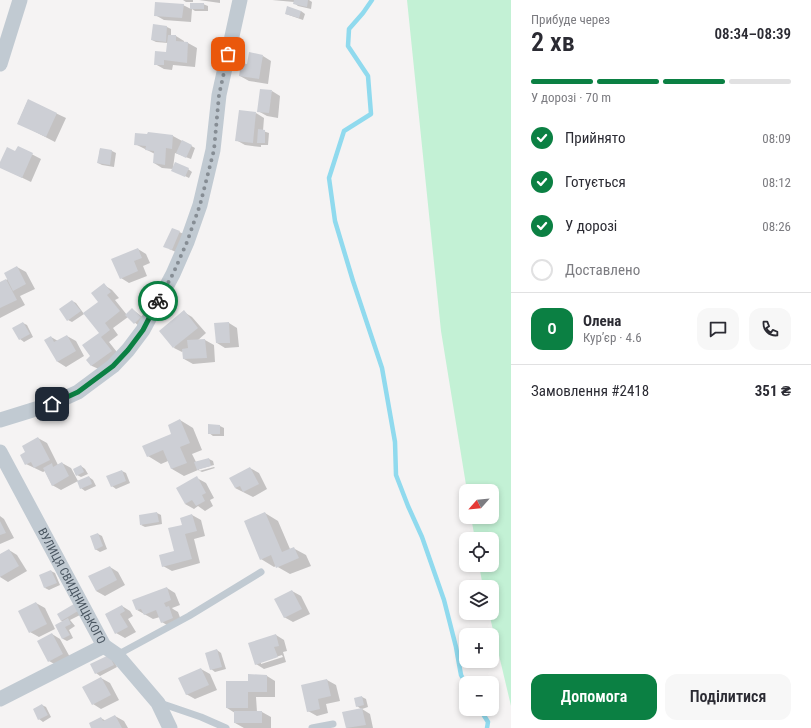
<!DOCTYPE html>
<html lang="uk">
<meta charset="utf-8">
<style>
body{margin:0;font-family:"Roboto Condensed",sans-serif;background:#f7f7f7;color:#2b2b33;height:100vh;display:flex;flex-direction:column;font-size:15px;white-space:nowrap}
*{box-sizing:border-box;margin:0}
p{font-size:13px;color:#7c7c81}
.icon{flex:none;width:22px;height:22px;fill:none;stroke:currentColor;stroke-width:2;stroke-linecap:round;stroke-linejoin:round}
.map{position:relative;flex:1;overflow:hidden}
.details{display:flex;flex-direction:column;background:#fff;width:300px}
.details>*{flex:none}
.needle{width:26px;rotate:243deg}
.tools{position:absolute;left:459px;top:484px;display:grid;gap:8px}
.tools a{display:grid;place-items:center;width:40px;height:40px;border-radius:8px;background:#fff;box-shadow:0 2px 6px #0003;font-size:20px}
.pin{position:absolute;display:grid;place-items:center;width:34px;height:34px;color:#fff;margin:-17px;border-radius:8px;box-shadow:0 2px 6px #0006}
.courier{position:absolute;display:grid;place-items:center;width:40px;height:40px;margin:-20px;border:3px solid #0b8043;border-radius:50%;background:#fff;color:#222;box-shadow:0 1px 5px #0007}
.headline em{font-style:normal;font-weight:600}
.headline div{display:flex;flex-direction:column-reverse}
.headline{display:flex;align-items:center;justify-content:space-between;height:68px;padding:0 20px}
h1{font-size:26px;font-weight:600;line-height:30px}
.bar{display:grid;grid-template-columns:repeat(4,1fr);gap:6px 4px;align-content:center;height:48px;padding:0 20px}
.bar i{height:5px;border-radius:3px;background:#e1e1e2}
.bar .selected{background:#0b8043}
.bar p{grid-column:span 4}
.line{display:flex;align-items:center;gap:10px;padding:0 20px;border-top:1px solid #e1e1e2}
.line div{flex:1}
.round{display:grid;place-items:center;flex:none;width:42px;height:42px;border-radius:12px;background:#f7f7f7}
ol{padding:0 20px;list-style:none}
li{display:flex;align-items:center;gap:12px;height:44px}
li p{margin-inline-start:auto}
li .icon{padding:4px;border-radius:50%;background:#0b8043;color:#fff;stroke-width:4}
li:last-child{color:#7c7c81}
li i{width:22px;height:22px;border:2px solid #e1e1e2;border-radius:50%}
.button{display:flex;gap:8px;margin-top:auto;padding:8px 20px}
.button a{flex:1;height:46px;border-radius:12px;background:#0b8043;color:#fff;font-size:16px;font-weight:600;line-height:46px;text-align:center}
.button a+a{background:#f7f7f7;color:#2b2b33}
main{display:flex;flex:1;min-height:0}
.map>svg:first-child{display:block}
.green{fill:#c3f1d5}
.shadow{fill:#0003;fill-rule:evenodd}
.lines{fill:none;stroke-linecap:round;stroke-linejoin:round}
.stream{stroke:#90daee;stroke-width:4.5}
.building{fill:#cdcfd5}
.service{stroke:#c1cad2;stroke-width:7}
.minor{stroke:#c1cad2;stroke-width:15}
.done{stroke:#868d94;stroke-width:4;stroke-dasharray:0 7.2}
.route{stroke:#0b8043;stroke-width:5}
.labels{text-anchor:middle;stroke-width:4;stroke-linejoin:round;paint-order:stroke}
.street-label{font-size:12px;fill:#4a5661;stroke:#fff}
</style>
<main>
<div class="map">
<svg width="511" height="728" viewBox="0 0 511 728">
<rect width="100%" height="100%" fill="#f5f3f3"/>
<path class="green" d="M407 0H511V706L489 613H492V587H483L479 565H492V539H475L471 517H492V491H467L441 331Z"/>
<path class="shadow" d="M183 0H193V2H186Z
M199 0H220V3Z
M272 0H309L312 2 311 9 298 6 294 3V2Z
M191 4H203L208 6V11H195L192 9 191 22 164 20 155 15 183 5 191 9Z
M301 11 305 14 303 20 286 14Z
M154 25 167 27 171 29V36H176L184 41V43H188L197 48 195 67 173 65 172 70 164 69 155 64 167 53 168 43 156 42 152 40Z
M263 56 271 61 268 84 249 81 240 76 248 65Z
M272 91 280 96 278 118 267 116 258 111Z
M28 100 66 118 55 142 18 123Z
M256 113 264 118 263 131 269 133 268 145H261V147L245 145 236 140Z
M148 133 173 136 195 148 191 159 175 153 173 168 188 169 192 172 189 178 177 172 173 169 162 168 154 163 155 154 135 144 148 135Z
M18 147 41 159 31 182 0 167V165L16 152Z
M100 149 112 151 116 153 114 167 102 165 98 163Z
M172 229 184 234 176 252 169 249Z
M138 249 146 254 150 263 143 266 147 276 129 283 121 278Z
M17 267 26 272 35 289 20 296 25 305 0 318V283L8 279Z
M104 285 112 290 119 298 115 300 127 315 132 309 145 319 139 326 128 317 113 328 118 335 109 342 120 356 101 370 92 366 88 360 92 357 100 333 99 302Z
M72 301 76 303 84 314 72 322 68 320Z
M184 312 192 317 206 333 197 341 205 340 214 345 215 362 193 364 184 359 183 351 182 352 174 348Z
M23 323 27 325 33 337 24 342 20 339Z
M229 323 237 328 239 347 225 348 217 343Z
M67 336 76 341 84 356 66 367 58 362 51 337 58 341Z
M180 420 193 428 202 450 192 454 196 462 209 459 213 461 214 465 199 469V471L214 467 215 468 202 472 198 470 184 476 172 469 168 461 161 464 148 456 173 434Z
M220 426 224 428V436H213L209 433Z
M38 438 47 443 58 465 62 463 71 468 78 481 61 490 52 485 45 471 43 472 26 464V453Z
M81 466 85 469 88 474 81 477 77 475Z
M250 468 259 473 267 489 253 497 235 488Z
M122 471 126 473 130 483 116 489 112 486Z
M89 477 93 480 96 486 85 491 81 488Z
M197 478 206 483 214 498 210 500 213 506 205 511 198 506 194 509 185 504Z
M157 513 161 515 162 524 145 527 141 525Z
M265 513 278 521 290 549 293 548 306 555 311 566 290 574 276 566 274 567 261 559Z
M192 515 201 520 205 536 194 539 200 563 172 571 163 566 175 552 183 525Z
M0 516 4 519 14 538 0 544Z
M98 534 102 536 107 549 100 552 95 549Z
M9 550 17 555 27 571 8 582 0 577V555Z
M110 567 118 572 125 585 105 596 96 591Z
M51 571 55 573 60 585 49 590 45 588Z
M167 588 175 593 180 605 172 608 173 609 178 612 182 623 170 627 162 622 160 617 153 619 137 610Z
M292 591 301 596 310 614 293 622 284 617Z
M36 603 45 608 55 629 39 637 30 632Z
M74 605 82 614 70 620 75 626 69 630 73 638 67 641 63 639 56 626 64 622 61 621Z
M122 606 130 611 133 616 128 619 136 632 125 638 116 633 106 615Z
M52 634 60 639 71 659 58 666 49 661Z
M276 635 284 640 287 651 283 652 286 662 264 669 256 664ZM282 655 283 657 261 664V662Z
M217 650 221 653 226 669 215 672 211 669Z
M113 659 117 667 100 676 96 673Z
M201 669 210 674 217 690 195 699 186 694Z
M267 676 275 681V697H256L257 712H262L271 717V728H244L235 723V713L227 708 249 682Z
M101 678 110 683 119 700 101 709 93 704Z
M327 680 336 685 340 701 326 704 328 713 317 716 308 711Z
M362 697 366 699 368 707 362 709 370 714 373 728H347L343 713 361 709 357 706Z
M42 705 46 707 51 717 43 722 39 719Z
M115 716 124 721 128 728H93L101 718 106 721Z"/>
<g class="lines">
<path class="stream" d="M372 0 363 13 349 29 348 46 368 76 371 114 344 131 329 178 335 221 353 281 382 368 395 442 396 475 408 506 422 537 444 600 456 647 461 675 466 684
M480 709 488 722 487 728"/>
</g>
<path class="building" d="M294 0H308L307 7 293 4Z
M155 2 184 4 182 18 154 16Z
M190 3H204V9H190Z
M287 6 301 11 299 18 285 14Z
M153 24 167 26 166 42 151 40Z
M168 35H176V41L188 42 187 63 164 60V65H154L155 51 166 52Z
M249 52 263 55 259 79 239 76 241 63 247 64Z
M260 89 272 90 269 113 257 112Z
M28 99 57 113 46 137 17 124Z
M239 110 256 112 253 143 235 141Z
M258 129 265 130V143H257Z
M148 132 173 135 172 149 166 148 165 165 153 163 154 151 145 150 146 146 134 145 135 133 147 134Z
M182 140 192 145 186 158 176 153Z
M18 146 33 153 22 178 0 168V162L7 147 15 151Z
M100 148 112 150 110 165 97 163Z
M175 162 189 168 185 177 171 171Z
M172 228 180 231 172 250 163 247Z
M138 248 142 258 134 261 138 271 120 279 111 259Z
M17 266 26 284 13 291 4 273Z
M6 279 17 300 0 308V282Z
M104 283 111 292 107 295 120 311 105 323 110 330 101 337 112 351 91 366 86 360 90 356 82 345 99 333 83 313 98 302 91 293Z
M72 300 81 311 67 321 59 309Z
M132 308 141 317 134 324 125 315Z
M184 310 198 328 173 348 159 331Z
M23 322 30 334 19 340 12 328Z
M229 322 230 343H216L214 323Z
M67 335 76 351 57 362 44 340 51 336 54 342Z
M205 339 207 358 183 359 182 349 188 348 187 340Z
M180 419 190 443 180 447 187 463 171 469 163 450 147 457 142 446 171 434 168 425Z
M208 424 220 425V434H208Z
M38 437 50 460 34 468 31 462 25 465 20 455 25 452 22 446Z
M209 458 211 466 197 470 194 462Z
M62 462 69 476 52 486 43 468 52 463 53 467Z
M81 465 84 472 76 476 73 469Z
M250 467 259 484 243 492 240 486 235 488 229 478Z
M122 470 126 481 111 487 106 476Z
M89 476 92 484 80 489 77 481Z
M197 476 206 493 202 495 205 501 196 506 192 500 185 504 176 488Z
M157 512 159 522 140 525 139 515Z
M265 512 282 552 294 547 299 558 276 568 271 555 260 560 244 521Z
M192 514 197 531 185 534 192 559 162 567 159 555 174 551 168 528 182 525 180 518Z
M0 521 6 533 0 535Z
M98 533 103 546 95 550 90 536Z
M9 549 19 566 0 577V554Z
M110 566 117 580 96 591 88 576Z
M51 570 57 583 44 588 39 575Z
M167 587 171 600 164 603 166 607 169 606 173 618 161 623 156 610 144 615 141 609 136 610 132 600Z
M292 590 302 609 284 618 274 599Z
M36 602 47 624 29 633 18 611Z
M74 604 78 611 61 621 57 614Z
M122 605 125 611 120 614 128 627 115 634 105 614Z
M68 618 71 624 65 627 70 635 62 639 55 625Z
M52 633 63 654 48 662 37 641Z
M276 634 279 646 274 647 278 657 255 665 248 643Z
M217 649 222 667 210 670 205 653Z
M109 655 114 665 95 674 90 664Z
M201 668 209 685 186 695 178 678Z
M248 674 267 675V692H248V708H226V681H248Z
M101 677 111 695 92 705 82 687Z
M327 679 331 696 318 699 320 709 307 712 301 685Z
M362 696 364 705 356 707 354 698Z
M42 704 48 715 38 720 33 709Z
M362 708 366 725 346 728 342 712Z
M234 711H262V723H234Z
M115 715 122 728H91L89 723 101 717 103 721Z"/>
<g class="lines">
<path class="service" d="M117 655 189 616 261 572
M160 703 201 717 226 728
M312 728 333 724"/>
<g class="minor">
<path d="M0 64 20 0"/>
<path d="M0 420 52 404 78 392 113 366 128 350 143 330 173 274 187 242 200 205 213 150 219 95 240 0"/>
<path id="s1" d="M0 452 104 646 117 655 158 703 170 728"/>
<path d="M0 699 104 646"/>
</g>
</g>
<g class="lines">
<path class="done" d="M158 301 173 274 187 242 200 205 214 150 219 95 228 54"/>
<path class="route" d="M52 404 78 392 113 366 128 350 143 330 158 301"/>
</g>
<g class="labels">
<g class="street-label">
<text dy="4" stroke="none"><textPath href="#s1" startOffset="152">ВУЛИЦЯ СВИДНИЦЬКОГО</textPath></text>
</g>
</g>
</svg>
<div class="tools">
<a><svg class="needle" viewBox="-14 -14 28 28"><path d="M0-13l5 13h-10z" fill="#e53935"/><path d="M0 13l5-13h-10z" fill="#7c7c81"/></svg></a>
<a><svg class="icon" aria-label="locate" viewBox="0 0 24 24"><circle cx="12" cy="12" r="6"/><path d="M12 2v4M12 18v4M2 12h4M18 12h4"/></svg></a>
<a><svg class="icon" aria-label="layers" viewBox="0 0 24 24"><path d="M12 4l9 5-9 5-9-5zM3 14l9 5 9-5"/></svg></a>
<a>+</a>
<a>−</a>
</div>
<div class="pin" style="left:228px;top:54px;background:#ea580c"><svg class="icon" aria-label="bag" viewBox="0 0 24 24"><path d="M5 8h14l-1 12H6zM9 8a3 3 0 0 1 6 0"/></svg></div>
<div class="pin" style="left:52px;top:404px;background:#1f2937"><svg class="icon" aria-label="home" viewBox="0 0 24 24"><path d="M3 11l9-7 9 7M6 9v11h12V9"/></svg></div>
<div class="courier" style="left:158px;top:301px"><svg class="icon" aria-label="bike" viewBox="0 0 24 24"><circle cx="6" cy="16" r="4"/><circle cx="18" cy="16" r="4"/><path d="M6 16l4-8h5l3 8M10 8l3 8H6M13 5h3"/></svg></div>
</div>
<section class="details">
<div class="headline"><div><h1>2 хв</h1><p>Прибуде через</p></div><em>08:34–08:39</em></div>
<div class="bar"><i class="selected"></i><i class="selected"></i><i class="selected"></i><i></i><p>У дорозі · 70 m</p></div>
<ol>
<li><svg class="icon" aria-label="check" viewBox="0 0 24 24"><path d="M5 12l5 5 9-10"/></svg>Прийнято<p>08:09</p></li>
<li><svg class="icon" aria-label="check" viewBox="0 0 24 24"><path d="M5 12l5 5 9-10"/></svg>Готується<p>08:12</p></li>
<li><svg class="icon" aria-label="check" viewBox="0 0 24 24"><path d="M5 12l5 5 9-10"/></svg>У дорозі<p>08:26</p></li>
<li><i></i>Доставлено</li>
</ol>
<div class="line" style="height:72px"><b class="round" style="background:#0b8043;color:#fff">О</b><div><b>Олена</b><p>Кур’єр · 4.6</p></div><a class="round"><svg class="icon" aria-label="chat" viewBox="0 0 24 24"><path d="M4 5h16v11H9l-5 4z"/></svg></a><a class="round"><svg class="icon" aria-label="phone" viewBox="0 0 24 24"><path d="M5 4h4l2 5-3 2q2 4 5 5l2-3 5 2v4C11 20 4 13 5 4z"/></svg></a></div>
<div class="line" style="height:52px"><div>Замовлення #2418</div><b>351 ₴</b></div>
<div class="button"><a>Допомога</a><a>Поділитися</a></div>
</section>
</main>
